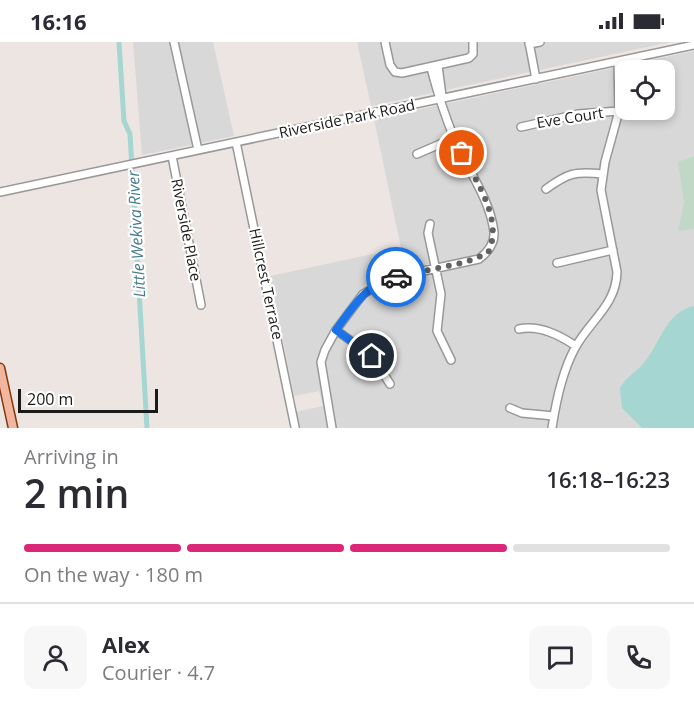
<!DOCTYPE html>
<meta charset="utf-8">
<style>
body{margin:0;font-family:"Open Sans",sans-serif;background:#f7f7f7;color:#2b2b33;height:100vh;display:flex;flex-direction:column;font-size:22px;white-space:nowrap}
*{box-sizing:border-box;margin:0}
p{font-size:20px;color:#7c7c81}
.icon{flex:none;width:33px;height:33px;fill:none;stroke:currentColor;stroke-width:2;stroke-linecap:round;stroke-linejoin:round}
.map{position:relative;height:386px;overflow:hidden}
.side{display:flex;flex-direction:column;background:#fff;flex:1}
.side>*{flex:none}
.tools{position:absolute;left:615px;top:18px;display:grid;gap:12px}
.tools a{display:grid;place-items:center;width:60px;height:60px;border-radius:12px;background:#fff;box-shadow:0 3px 9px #0003;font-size:30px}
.scale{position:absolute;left:18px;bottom:15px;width:140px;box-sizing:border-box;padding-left:6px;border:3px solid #1b1b1b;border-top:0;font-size:16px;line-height:21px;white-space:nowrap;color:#1b1b1b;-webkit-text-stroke:4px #fff;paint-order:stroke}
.pin{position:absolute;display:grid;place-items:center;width:51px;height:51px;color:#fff;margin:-26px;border:3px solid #fff;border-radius:50%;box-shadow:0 2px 6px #0007}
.courier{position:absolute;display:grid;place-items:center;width:60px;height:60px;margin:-30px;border:4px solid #1a73e8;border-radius:50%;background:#fff;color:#222;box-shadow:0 2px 8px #0007}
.headline em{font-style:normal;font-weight:600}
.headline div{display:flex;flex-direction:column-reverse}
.headline{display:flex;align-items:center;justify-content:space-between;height:102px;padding:0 24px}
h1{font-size:39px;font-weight:600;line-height:45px}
.bar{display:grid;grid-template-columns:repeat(4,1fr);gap:9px 6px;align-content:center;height:72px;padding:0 24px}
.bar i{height:8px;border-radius:4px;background:#e1e1e2}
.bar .selected{background:#db2777}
.bar p{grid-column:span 4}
.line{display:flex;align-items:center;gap:15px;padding:0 24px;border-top:2px solid #e1e1e2}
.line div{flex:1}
.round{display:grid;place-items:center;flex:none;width:63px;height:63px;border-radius:12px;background:#f7f7f7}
.status{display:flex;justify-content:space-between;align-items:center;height:42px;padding:0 30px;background:#fff;direction:ltr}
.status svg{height:16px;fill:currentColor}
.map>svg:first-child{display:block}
.residential{fill:#d9d8d8;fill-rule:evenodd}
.wetland{fill:#c0d8c5}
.water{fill:#a5d6d2}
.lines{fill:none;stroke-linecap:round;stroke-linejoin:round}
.canal{stroke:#a5d6d2;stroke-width:5}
.minor-casing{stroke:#989898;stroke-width:10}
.major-casing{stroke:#84390d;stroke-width:11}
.minor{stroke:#fff;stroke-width:7}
.major{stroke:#f2b69f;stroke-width:8}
.done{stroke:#646260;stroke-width:6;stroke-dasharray:0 10.8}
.route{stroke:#1a73e8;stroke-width:8}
.labels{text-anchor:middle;stroke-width:4.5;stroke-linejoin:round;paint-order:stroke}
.street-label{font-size:15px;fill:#1b1b1b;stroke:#fff}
.water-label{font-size:16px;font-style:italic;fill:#477e8b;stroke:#fff}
</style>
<div class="status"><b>16:16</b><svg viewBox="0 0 49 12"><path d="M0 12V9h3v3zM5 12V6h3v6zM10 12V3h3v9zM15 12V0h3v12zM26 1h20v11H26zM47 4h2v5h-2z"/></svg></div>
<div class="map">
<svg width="694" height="386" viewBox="0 0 694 386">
<rect width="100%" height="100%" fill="#ece5e1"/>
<path class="residential" d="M133 0H213L234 94 142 113Z
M357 0H671L371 64Z
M694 9V386H295L291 371 323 364 319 349 294 354 270 234 401 206 374 77ZM626 28H664V68H626Z"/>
<path class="wetland" d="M694 114V187L678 189 684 161 678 120Z"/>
<path class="water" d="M694 264V386H642L622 366 620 346C626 335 635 331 643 322 660 303 665 270 694 264Z"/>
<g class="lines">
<path class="canal" d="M119 0 124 79 130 92 147 386"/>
<g class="minor-casing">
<path id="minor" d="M174 0 198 108
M385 0 390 23 395 30 402 31 469 16 473 12V0
M529 0 536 37
M529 2 540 0
M438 24 442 54
M521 85 578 72 619 69
M236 100 295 385
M417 112 454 96
M172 114 201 263
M546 147C568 131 575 129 603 132
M0 150 694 3
M430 182 428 191 441 252 437 289 451 318
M557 221 613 208
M519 287C540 283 559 293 576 304
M336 288 372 314 390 342
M510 366 522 371 554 374
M332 386 321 320 325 308 336 288 363 252 391 236 479 217C488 210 495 202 494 190 490 156 467 128 454 96 445 74 437 49 431 26
M552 386C556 359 562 330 575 306 590 278 616 264 617 230L601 148 605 120 619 69 618 20"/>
</g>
<g class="major-casing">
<path id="major" d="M0 326 13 386"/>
</g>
<use href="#minor" class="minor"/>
<use href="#major" class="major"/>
</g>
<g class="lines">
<path class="done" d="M396 235 466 220 488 211C504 178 476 140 462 111"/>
<path class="route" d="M372 314 336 288C353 265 366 242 396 235"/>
</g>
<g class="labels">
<g class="street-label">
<text transform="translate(570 76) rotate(-9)" y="5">Eve Court</text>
<text transform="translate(347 77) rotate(-12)" y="5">Riverside Park Road</text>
<text transform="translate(186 188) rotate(79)" y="5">Riverside Place</text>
<text transform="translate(266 242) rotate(78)" y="5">Hillcrest Terrace</text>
</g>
<g class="water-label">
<text transform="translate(136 192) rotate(-93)" y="6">Little Wekiva River</text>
</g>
</g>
</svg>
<div class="tools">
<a><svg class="icon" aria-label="locate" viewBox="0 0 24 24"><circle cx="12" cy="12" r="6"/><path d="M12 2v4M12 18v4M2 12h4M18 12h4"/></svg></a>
</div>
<div class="scale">200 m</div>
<div class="pin" style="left:462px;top:111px;background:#ea580c"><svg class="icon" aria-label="bag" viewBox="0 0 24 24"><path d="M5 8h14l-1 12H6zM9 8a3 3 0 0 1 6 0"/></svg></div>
<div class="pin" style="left:372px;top:314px;background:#1f2937"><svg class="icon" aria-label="home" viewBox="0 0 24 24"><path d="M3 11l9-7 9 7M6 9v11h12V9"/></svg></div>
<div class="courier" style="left:396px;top:235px"><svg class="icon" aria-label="car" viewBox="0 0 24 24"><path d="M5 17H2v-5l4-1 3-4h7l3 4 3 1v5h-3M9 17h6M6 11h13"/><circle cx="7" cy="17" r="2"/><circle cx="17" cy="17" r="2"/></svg></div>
</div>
<section class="side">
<div class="headline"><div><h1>2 min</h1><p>Arriving in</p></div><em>16:18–16:23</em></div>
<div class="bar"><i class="selected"></i><i class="selected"></i><i class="selected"></i><i></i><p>On the way · 180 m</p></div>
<div class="line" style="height:108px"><a class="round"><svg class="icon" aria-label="person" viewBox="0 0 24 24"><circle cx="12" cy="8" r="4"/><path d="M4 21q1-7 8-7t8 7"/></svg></a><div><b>Alex</b><p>Courier · 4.7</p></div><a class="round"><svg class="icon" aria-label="chat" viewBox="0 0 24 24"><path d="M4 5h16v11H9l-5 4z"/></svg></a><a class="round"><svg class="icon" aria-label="phone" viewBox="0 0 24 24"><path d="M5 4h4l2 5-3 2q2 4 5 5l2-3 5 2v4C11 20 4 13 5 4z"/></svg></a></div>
</section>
